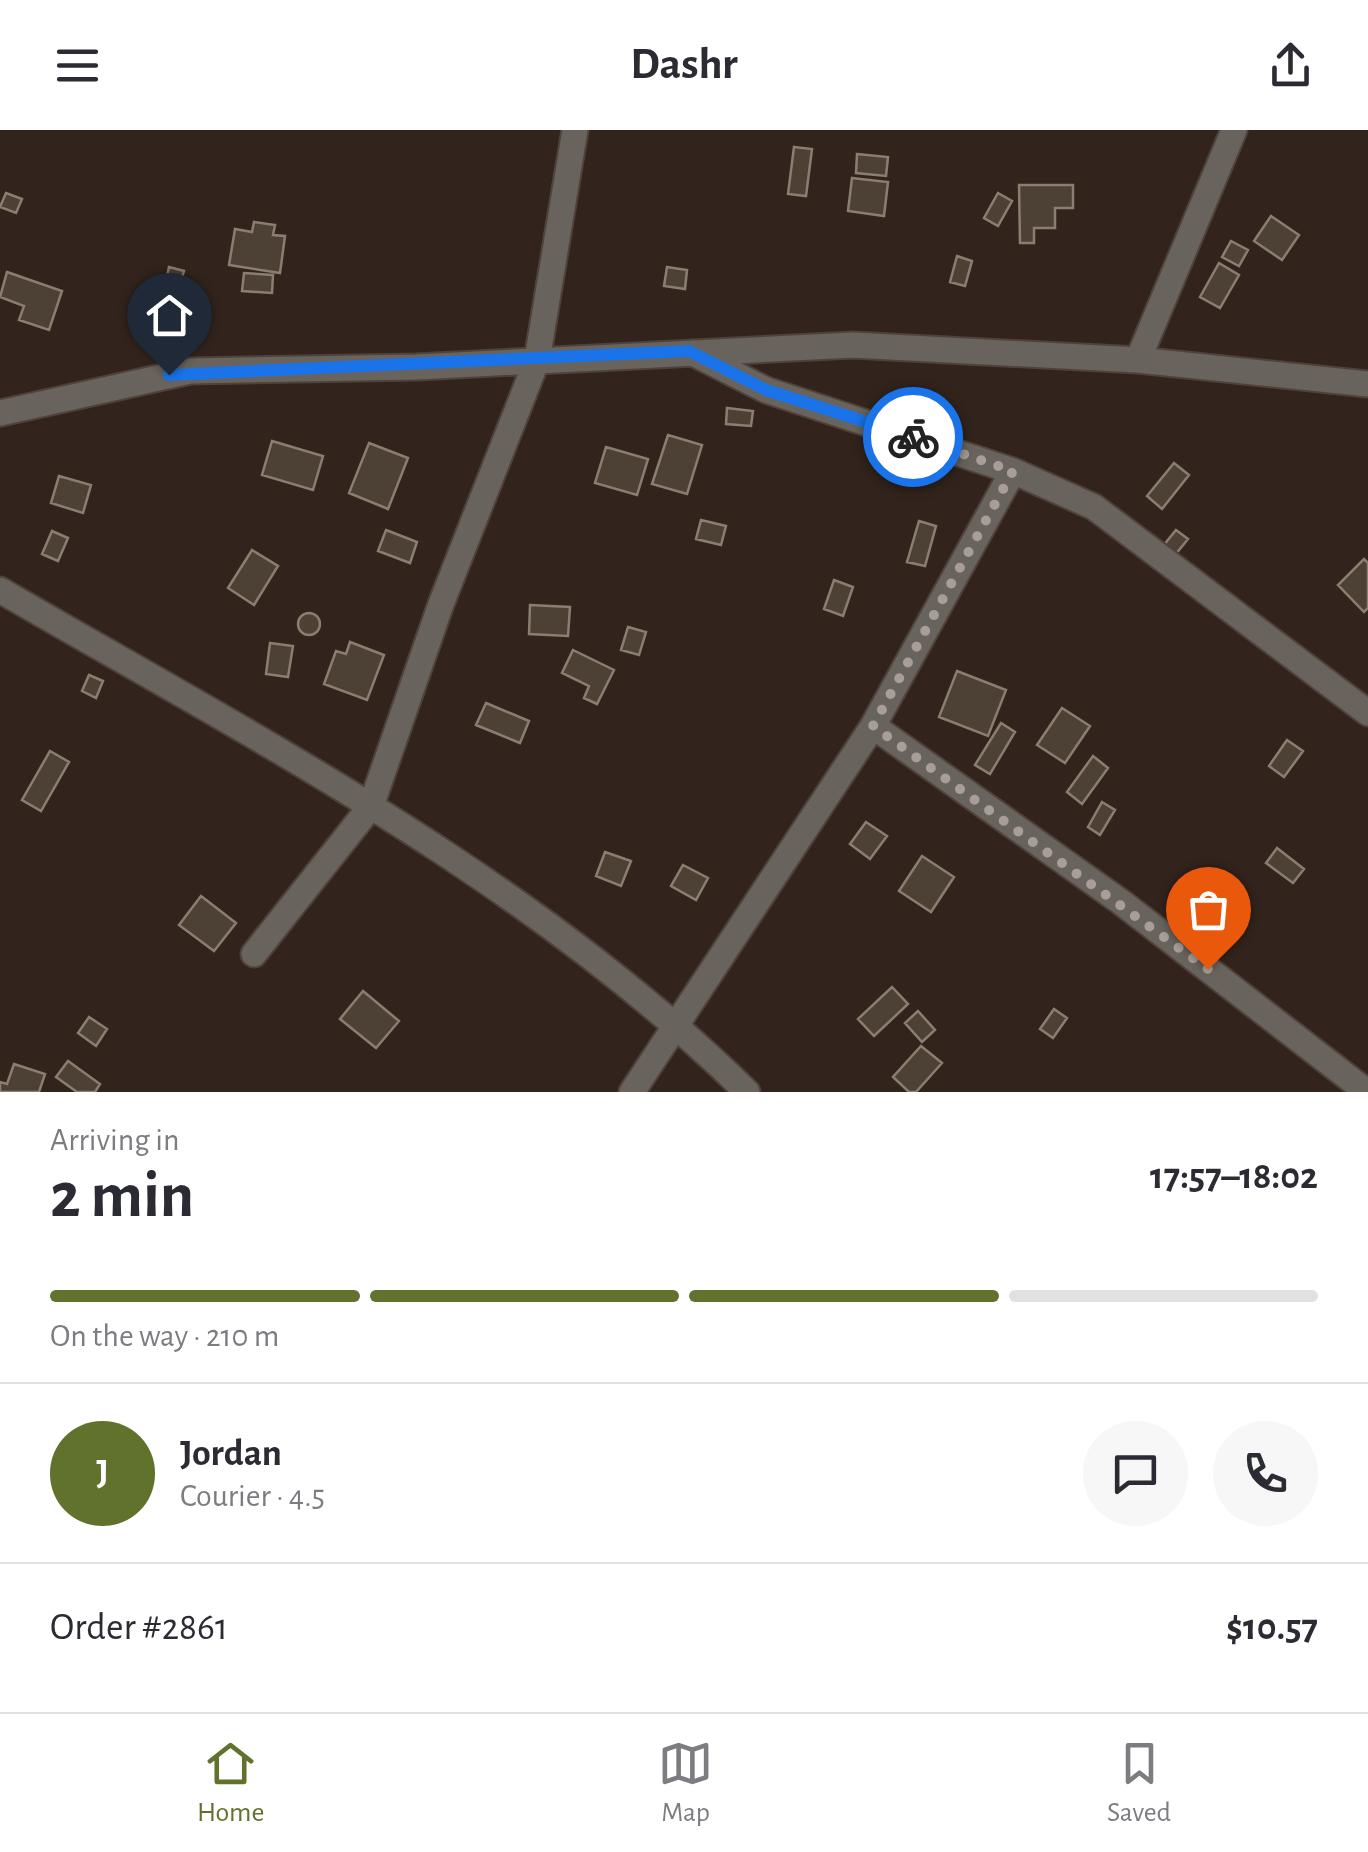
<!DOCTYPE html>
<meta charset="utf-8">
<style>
body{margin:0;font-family:"Alegreya Sans",sans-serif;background:#f7f7f7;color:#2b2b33;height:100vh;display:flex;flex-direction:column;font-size:38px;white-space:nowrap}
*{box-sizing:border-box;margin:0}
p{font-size:32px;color:#7c7c81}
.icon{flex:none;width:55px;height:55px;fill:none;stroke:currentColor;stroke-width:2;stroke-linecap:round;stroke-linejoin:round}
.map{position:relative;height:962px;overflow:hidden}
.side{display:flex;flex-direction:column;background:#fff;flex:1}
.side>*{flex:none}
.pin{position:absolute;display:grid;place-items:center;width:85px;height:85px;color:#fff;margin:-102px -42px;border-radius:50% 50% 50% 0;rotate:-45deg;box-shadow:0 0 10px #0007}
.pin .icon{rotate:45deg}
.courier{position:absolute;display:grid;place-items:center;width:100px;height:100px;margin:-50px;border:8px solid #1a73e8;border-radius:50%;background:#fff;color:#222;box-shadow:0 2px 12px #0007}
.overview em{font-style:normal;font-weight:700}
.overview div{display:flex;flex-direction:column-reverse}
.overview{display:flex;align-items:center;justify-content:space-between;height:170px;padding:0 50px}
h1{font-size:65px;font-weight:700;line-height:75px}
.bar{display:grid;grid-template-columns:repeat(4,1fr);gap:15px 10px;align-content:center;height:120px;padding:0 50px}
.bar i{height:12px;border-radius:8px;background:#e1e1e2}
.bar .active{background:#61722c}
.bar p{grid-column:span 4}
.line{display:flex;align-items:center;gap:25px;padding:0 50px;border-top:2px solid #e1e1e2}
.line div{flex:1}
.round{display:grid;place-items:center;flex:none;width:105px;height:105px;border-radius:52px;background:#f7f7f7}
header{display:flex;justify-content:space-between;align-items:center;height:130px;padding:0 50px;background:#fff;font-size:45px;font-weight:700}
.menu{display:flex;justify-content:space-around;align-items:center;height:140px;border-top:2px solid #e1e1e2;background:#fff;font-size:28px;color:#7c7c81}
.menu a{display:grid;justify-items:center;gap:5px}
.menu .active{color:#61722c}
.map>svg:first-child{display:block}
.building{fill:#4d4135;stroke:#8b7d70;stroke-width:2.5}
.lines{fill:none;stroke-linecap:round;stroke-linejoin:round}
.street-casing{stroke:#4f423a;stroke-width:29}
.street{stroke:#68645d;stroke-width:25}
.done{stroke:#a89d97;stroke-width:10;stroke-dasharray:0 18}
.route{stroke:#1a73e8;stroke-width:12}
</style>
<header><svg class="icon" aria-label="menu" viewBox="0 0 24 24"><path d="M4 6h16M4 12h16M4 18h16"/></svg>Dashr<svg class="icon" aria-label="share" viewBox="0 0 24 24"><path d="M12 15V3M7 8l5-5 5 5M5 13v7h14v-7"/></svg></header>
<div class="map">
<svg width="1368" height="962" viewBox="0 0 1368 962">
<rect width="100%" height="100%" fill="#32241c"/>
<path class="building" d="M794 17 812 19 806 66 788 64Z
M857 24 888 27 886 46 856 43Z
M852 48 888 52 884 86 848 81Z
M1019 55H1073V78H1055V98H1034V113H1020Z
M6 63 22 69 16 83 0 77Z
M998 63 1012 71 998 96 984 88Z
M1271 86 1299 105 1282 130 1254 111Z
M254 92 275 95 273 105 285 106 280 143 229 135 235 99 252 102Z
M1231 111 1248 120 1239 136 1222 127Z
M957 126 972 131 965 156 950 152Z
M1219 133 1239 145 1220 178 1200 167Z
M169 137 184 141 179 158 165 155Z
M667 137 687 140 685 159 664 156Z
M7 142 62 161 49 200 19 190 24 176 0 167Z
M244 143 273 145 272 163 242 161Z
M727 278 753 281 751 296 726 294Z
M668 305 702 315 687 364 652 354Z
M272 311 323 326 313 360 262 345Z
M369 313 408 328 388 379 349 363Z
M606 317 648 329 637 365 595 353Z
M1174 333 1189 345 1162 379 1147 366Z
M59 346 91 355 83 383 51 373Z
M701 390 726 396 721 415 696 409Z
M919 391 936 396 925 436 907 432Z
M386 400 417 412 410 433 378 421Z
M1176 400 1188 409 1175 425 1163 416Z
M52 401 68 408 58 431 42 424Z
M252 420 278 436 254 475 228 458Z
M1364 429 1368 433V478L1364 482 1338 455Z
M834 450 853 457 843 486 824 479Z
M530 475 570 477 568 506 529 504Z
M298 494a11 11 0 1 1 22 0a11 11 0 1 1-22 0Z
M628 497 646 502 639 525 621 520Z
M350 512 384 525 367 570 324 554 336 521 346 524Z
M270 513 293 516 288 547 266 544Z
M573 520 614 540 597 574 584 568 589 556 562 543Z
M957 541 1006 560 988 606 939 587Z
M89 545 103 551 96 568 82 561Z
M486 573 529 591 520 613 476 595Z
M1062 578 1090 596 1065 633 1037 615Z
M1001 593 1015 602 990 644 975 635Z
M1287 610 1303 621 1284 647 1269 636Z
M50 621 69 632 41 681 22 670Z
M1093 626 1108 638 1082 674 1067 662Z
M1102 672 1115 680 1100 705 1088 697Z
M866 692 887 706 870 729 850 714Z
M1277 718 1304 739 1293 753 1266 733Z
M605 722 631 731 621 756 596 746Z
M922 726 954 747 931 782 899 761Z
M683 735 708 748 696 770 671 756Z
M201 766 236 793 214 821 179 795Z
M892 857 908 874 874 906 858 889Z
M363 861 399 891 376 918 340 889Z
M1054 879 1067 888 1053 908 1040 899Z
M918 881 935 900 922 912 905 893Z
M89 887 107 899 96 916 78 903Z
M921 916 942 933 916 962H909L893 947Z
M68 931 100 954 95 962H77L56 947Z
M14 934 45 944 39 962H0V952L7 954Z"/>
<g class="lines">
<g class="street-casing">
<path id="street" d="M1138 230 1234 0
M0 283 190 241 416 237 853 215 1138 230 1368 254
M1013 341 1094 377 1368 583
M0 460C260 611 531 750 747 962
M873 596 1121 772 1367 962
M254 824 371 676 441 474 537 230 575 0
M632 962 873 596 1013 341 766 260 693 223"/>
</g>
<use href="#street" class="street"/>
</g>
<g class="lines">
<path class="done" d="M913 307 1013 341 873 596 1208 839"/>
<path class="route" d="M169 245 689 221 766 260 913 307"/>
</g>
</svg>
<div class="pin" style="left:1208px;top:839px;background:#ea580c"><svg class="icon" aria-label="bag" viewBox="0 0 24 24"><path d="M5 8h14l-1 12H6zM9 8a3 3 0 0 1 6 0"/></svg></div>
<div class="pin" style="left:169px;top:245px;background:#1f2937"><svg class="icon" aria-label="home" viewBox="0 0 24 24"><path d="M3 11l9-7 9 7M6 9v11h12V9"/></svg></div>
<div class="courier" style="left:913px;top:307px"><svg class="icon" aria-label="bike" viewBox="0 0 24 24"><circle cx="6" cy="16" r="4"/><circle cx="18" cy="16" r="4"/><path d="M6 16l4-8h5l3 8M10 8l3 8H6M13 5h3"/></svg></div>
</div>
<section class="side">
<div class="overview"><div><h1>2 min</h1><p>Arriving in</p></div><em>17:57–18:02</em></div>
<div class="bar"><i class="active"></i><i class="active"></i><i class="active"></i><i></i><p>On the way · 210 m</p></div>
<div class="line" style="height:180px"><b class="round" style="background:#61722c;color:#fff">J</b><div><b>Jordan</b><p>Courier · 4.5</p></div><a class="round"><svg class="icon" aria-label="chat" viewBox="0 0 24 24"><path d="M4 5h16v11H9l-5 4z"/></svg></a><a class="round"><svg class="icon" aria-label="phone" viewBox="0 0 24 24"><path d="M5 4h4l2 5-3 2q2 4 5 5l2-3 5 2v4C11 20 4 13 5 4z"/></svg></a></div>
<div class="line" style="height:130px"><div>Order #2861</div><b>$10.57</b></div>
</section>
<nav class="menu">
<a class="active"><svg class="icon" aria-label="home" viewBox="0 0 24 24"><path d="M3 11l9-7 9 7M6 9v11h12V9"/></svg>Home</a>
<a><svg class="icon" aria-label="map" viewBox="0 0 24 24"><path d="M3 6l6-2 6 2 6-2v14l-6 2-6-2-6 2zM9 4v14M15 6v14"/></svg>Map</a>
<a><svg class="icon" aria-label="saved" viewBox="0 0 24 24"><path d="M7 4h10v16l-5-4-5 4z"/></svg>Saved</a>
</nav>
